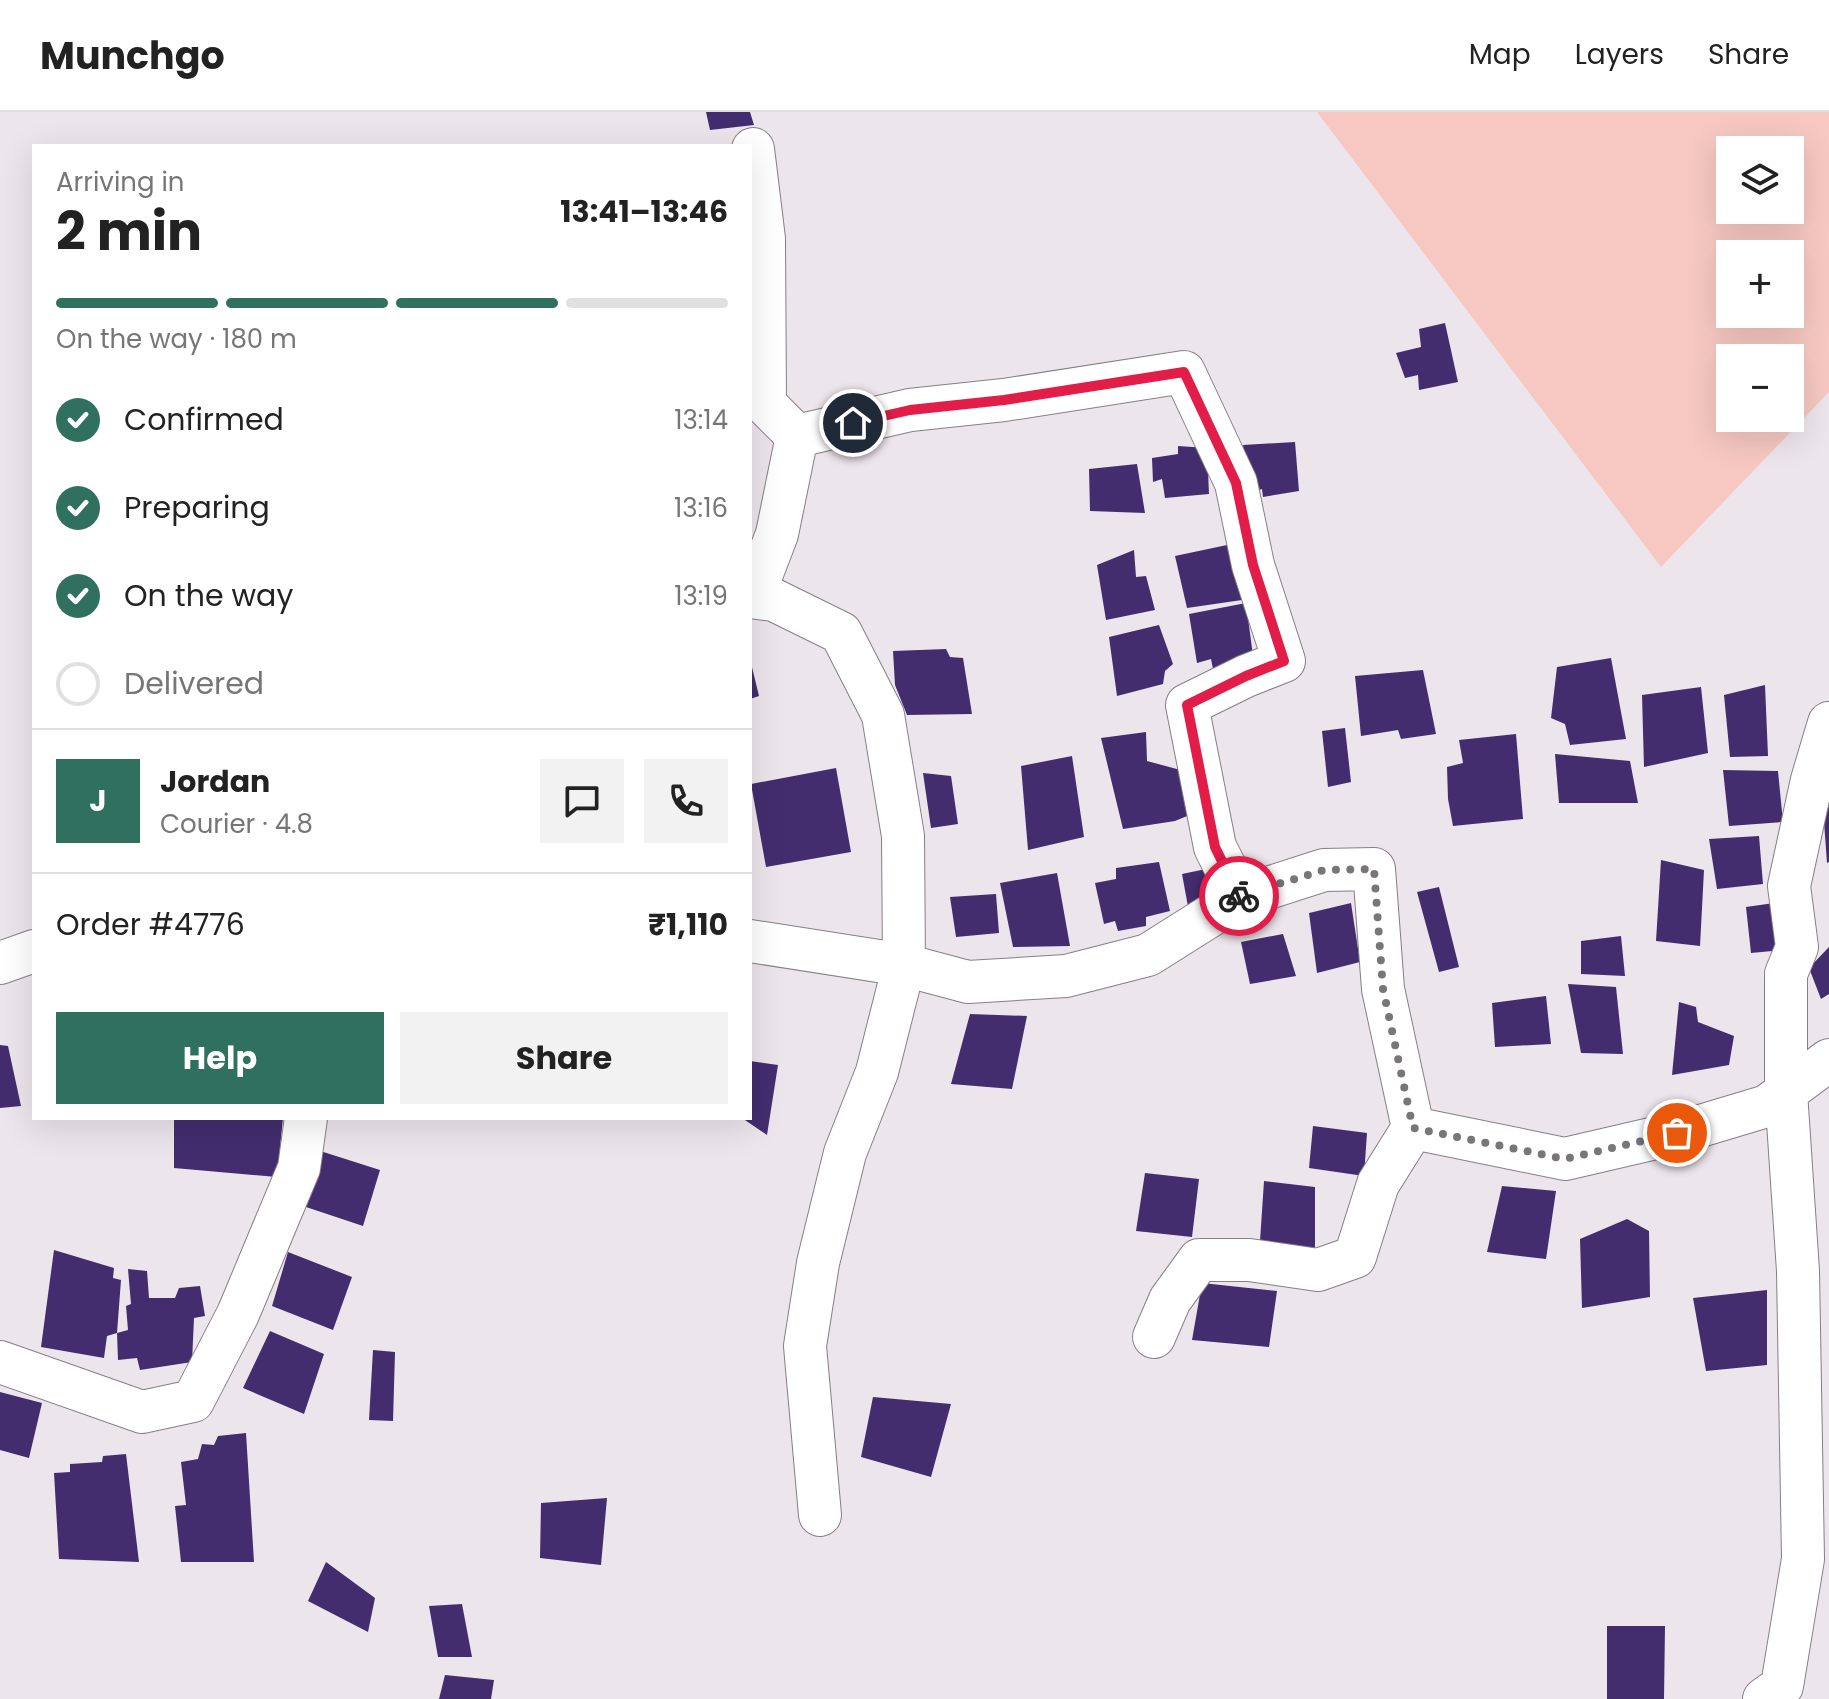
<!DOCTYPE html>
<meta charset="utf-8">
<style>
body{margin:0;font-family:Poppins,sans-serif;background:#f2f2f2;color:#222;height:100vh;display:flex;flex-direction:column;font-size:30px;white-space:nowrap}
*{box-sizing:border-box;margin:0}
p{font-size:26px;color:#767676}
.icon{flex:none;width:44px;height:44px;fill:none;stroke:currentColor;stroke-width:2;stroke-linecap:round;stroke-linejoin:round}
.map{position:relative;flex:1;overflow:hidden}
.side{position:absolute;left:32px;top:32px;width:720px;height:976px;display:flex;flex-direction:column;background:#fff;border-radius:0px;box-shadow:0 8px 32px #0002}
.side>*{flex:none}
.buttons{position:absolute;left:1716px;top:24px;display:grid;gap:16px}
.buttons a{display:grid;place-items:center;width:88px;height:88px;border-radius:0px;background:#fff;box-shadow:0 8px 32px #0002;font-size:40px}
.pin{position:absolute;display:grid;place-items:center;width:68px;height:68px;color:#fff;margin:-34px;border:4px solid #fff;border-radius:50%;box-shadow:0 2px 8px #0007}
.courier{position:absolute;display:grid;place-items:center;width:80px;height:80px;margin:-40px;border:6px solid #e11d48;border-radius:50%;background:#fff;color:#222;box-shadow:0 2px 10px #0007}
.head em{font-style:normal;font-weight:700}
.head div{display:flex;flex-direction:column-reverse}
.head{display:flex;align-items:center;justify-content:space-between;height:136px;padding:0 24px}
h1{font-size:52px;font-weight:700;line-height:60px}
.bar{display:grid;grid-template-columns:repeat(4,1fr);gap:12px 8px;align-content:center;height:96px;padding:0 24px}
.bar i{height:10px;border-radius:6px;background:#e0e0e0}
.bar .active{background:#2f705f}
.bar p{grid-column:span 4}
.line{display:flex;align-items:center;gap:20px;padding:0 24px;border-top:2px solid #e0e0e0}
.line div{flex:1}
.round{display:grid;place-items:center;flex:none;width:84px;height:84px;border-radius:0px;background:#f2f2f2}
ol{padding:0 24px;list-style:none}
li{display:flex;align-items:center;gap:24px;height:88px}
li p{margin-inline-start:auto}
li .icon{padding:8px;border-radius:50%;background:#2f705f;color:#fff;stroke-width:4}
li:last-child{color:#767676}
li i{width:44px;height:44px;border:4px solid #e0e0e0;border-radius:50%}
.action{display:flex;gap:16px;margin-top:auto;padding:16px 24px}
.action a{flex:1;height:92px;border-radius:0px;background:#2f705f;color:#fff;font-size:32px;font-weight:700;line-height:92px;text-align:center}
.action a+a{background:#f2f2f2;color:#222}
header{display:flex;align-items:center;gap:48px;box-sizing:border-box;height:112px;padding:0 40px;background:#fff;border-bottom:2px solid #e0e0e0}
header strong{font-size:38px}
nav{display:flex;gap:44px;margin-inline-start:auto;font-size:28px}
.map>svg:first-child{display:block}
.green{fill:#f6c8c1;fill-rule:evenodd}
.building{fill:#432d6f}
.lines{fill:none;stroke-linecap:round;stroke-linejoin:round}
.minor-casing{stroke:#867f86;stroke-width:44}
.minor{stroke:#fff;stroke-width:42}
.done{stroke:#797579;stroke-width:8;stroke-dasharray:0 14.4}
.route{stroke:#e11d48;stroke-width:10}
</style>
<header>
<strong>Munchgo</strong>
<nav><a>Map</a><a>Layers</a><a>Share</a></nav>
</header>
<div class="map">
<svg width="1829" height="1587" viewBox="0 0 1829 1587">
<rect width="100%" height="100%" fill="#ede5ec"/>
<path class="green" d="M1317 0H1829V280L1661 455ZM1730 38H1790V98H1730ZM1730 142H1790V202H1730ZM1730 246H1790V306H1730Z"/>
<path class="building" d="M706 0H750L754 13 710 18Z
M1445 211 1458 270 1419 278 1418 263 1405 266 1396 241 1421 235 1419 217Z
M1295 330 1299 379 1263 385 1262 377 1248 382 1243 333Z
M1178 334 1207 336 1209 382 1165 386 1162 367 1153 370 1152 346 1178 342Z
M1137 352 1145 401 1090 399 1089 357Z
M1227 433 1242 488 1187 496 1175 444Z
M1134 438 1136 465 1146 464 1155 498 1106 508 1097 453Z
M1246 491 1253 544 1213 557 1211 547 1197 551 1189 502Z
M1159 513 1173 552 1165 559 1163 572 1117 584 1109 525Z
M946 537 950 545 963 546 972 602 907 603 895 573 893 539Z
M1611 546 1626 627 1570 633 1565 612 1551 606 1557 555Z
M750 547 759 584 750 587Z
M1423 558 1436 622 1401 627 1398 618 1361 624 1355 564Z
M1765 573 1768 644 1730 645 1724 583Z
M1701 575 1708 641 1644 655 1642 583Z
M1345 616 1351 670 1328 675 1322 619Z
M1146 620 1147 649 1188 660 1192 702 1175 709 1123 717 1101 626Z
M1516 622 1523 707 1453 714 1448 687 1447 655 1463 651 1459 628Z
M1555 642 1630 649 1638 691H1559Z
M1072 644 1084 725 1028 738 1021 654Z
M836 656 851 740 766 755 751 672Z
M1723 658 1778 659 1783 710 1729 714Z
M923 661 951 664 958 712 931 716Z
M1829 695V750L1827 751 1823 696Z
M1759 724 1763 772 1717 777 1709 727Z
M1661 748 1704 758 1700 834 1656 829Z
M1159 750 1170 799 1146 805V814L1118 819 1115 809 1104 812 1095 771 1116 767V756Z
M1206 757 1213 789 1189 800 1182 762Z
M1057 761 1070 834 1013 835 1000 771Z
M1439 775 1459 855 1439 860 1417 780Z
M996 782 999 821 956 825 950 785Z
M1351 791 1360 850 1317 861 1309 801Z
M1774 791 1783 838 1751 841 1746 795Z
M1283 822 1296 864 1250 872 1241 830Z
M1621 824 1625 864 1581 862V829Z
M1829 835V882L1821 887 1809 856Z
M1568 872 1616 875 1623 942 1581 941Z
M1546 884 1551 932 1495 935 1492 891Z
M1679 890 1696 895 1698 910 1734 924 1729 953 1672 963Z
M970 902 1027 904 1012 977 951 972Z
M0 933 8 934 21 994 0 996Z
M750 949 778 953 767 1023 742 1006H750Z
M174 1006H283L277 1065 174 1056Z
M1313 1014 1367 1021 1364 1064 1309 1056Z
M314 1037 380 1058 363 1114 297 1092Z
M1145 1061 1199 1067 1192 1125 1136 1119Z
M1264 1069 1315 1075V1136L1260 1129Z
M1502 1074 1556 1079 1546 1147 1487 1140Z
M1627 1107 1649 1119 1650 1185 1582 1196 1580 1127Z
M54 1138 114 1156 113 1166 121 1168 117 1221 107 1224 104 1246 41 1235Z
M288 1140 352 1165 333 1218 272 1194Z
M128 1157 147 1159 149 1186H175L179 1176 200 1174 205 1204 194 1206 192 1250 140 1258 137 1246 118 1248 117 1221 128 1218 126 1194 131 1192Z
M1202 1171 1277 1179 1269 1235 1192 1228Z
M1767 1178V1253L1706 1259 1693 1186Z
M270 1219 324 1242 304 1302 243 1276Z
M373 1238 395 1240 393 1309 369 1308Z
M0 1280 42 1291 29 1346 0 1338Z
M873 1285 951 1292 931 1365 861 1345Z
M246 1321 254 1450H181L175 1394 186 1393 181 1350 198 1347 202 1332 214 1333 218 1324Z
M126 1342 139 1450 59 1447 54 1361 70 1360V1352L102 1350 103 1344Z
M607 1386 601 1453 540 1446 541 1391Z
M326 1450 375 1486 368 1520 308 1489Z
M462 1492 472 1545H438L429 1494Z
M1607 1514H1665L1664 1587H1607Z
M445 1563 494 1568 491 1587H439Z"/>
<g class="lines">
<g class="minor-casing">
<path id="minor" d="M753 37 764 127 765 292 797 324 910 298 1004 288 1184 260 1236 371 1253 453 1284 549 1246 564 1187 593 1215 735 1240 785
M750 485 774 488 841 521 883 603 903 724 904 853 877 960 845 1041 818 1151 805 1234 820 1403
M753 485 777 422 797 324
M750 829 904 853 968 870 1066 864 1148 843 1240 785 1324 758 1374 757 1383 877 1413 1016
M0 851 34 839
M1154 1225 1170 1188 1199 1148H1249L1318 1158 1355 1145 1378 1072 1413 1016 1565 1047 1677 1021 1767 994 1829 948
M0 1250 142 1300 193 1289 238 1202 299 1056 306 1006
M1764 1587 1782 1574 1803 1447 1798 1159 1786 980V862L1797 835 1789 774 1812 668 1829 611"/>
</g>
<use href="#minor" class="minor"/>
</g>
<g class="lines">
<path class="done" d="M1239 784 1324 758 1374 757 1383 877 1413 1016 1565 1047 1677 1021"/>
<path class="route" d="M853 311 910 298 1004 288 1184 260 1236 371 1253 453 1284 549 1246 564 1187 593 1215 735 1239 784"/>
</g>
</svg>
<div class="buttons">
<a><svg class="icon" aria-label="layers" viewBox="0 0 24 24"><path d="M12 4l9 5-9 5-9-5zM3 14l9 5 9-5"/></svg></a>
<a>+</a>
<a>−</a>
</div>
<div class="pin" style="left:1677px;top:1021px;background:#ea580c"><svg class="icon" aria-label="bag" viewBox="0 0 24 24"><path d="M5 8h14l-1 12H6zM9 8a3 3 0 0 1 6 0"/></svg></div>
<div class="pin" style="left:853px;top:311px;background:#1f2937"><svg class="icon" aria-label="home" viewBox="0 0 24 24"><path d="M3 11l9-7 9 7M6 9v11h12V9"/></svg></div>
<div class="courier" style="left:1239px;top:784px"><svg class="icon" aria-label="bike" viewBox="0 0 24 24"><circle cx="6" cy="16" r="4"/><circle cx="18" cy="16" r="4"/><path d="M6 16l4-8h5l3 8M10 8l3 8H6M13 5h3"/></svg></div>
<section class="side">
<div class="head"><div><h1>2 min</h1><p>Arriving in</p></div><em>13:41–13:46</em></div>
<div class="bar"><i class="active"></i><i class="active"></i><i class="active"></i><i></i><p>On the way · 180 m</p></div>
<ol>
<li><svg class="icon" aria-label="check" viewBox="0 0 24 24"><path d="M5 12l5 5 9-10"/></svg>Confirmed<p>13:14</p></li>
<li><svg class="icon" aria-label="check" viewBox="0 0 24 24"><path d="M5 12l5 5 9-10"/></svg>Preparing<p>13:16</p></li>
<li><svg class="icon" aria-label="check" viewBox="0 0 24 24"><path d="M5 12l5 5 9-10"/></svg>On the way<p>13:19</p></li>
<li><i></i>Delivered</li>
</ol>
<div class="line" style="height:144px"><b class="round" style="background:#2f705f;color:#fff">J</b><div><b>Jordan</b><p>Courier · 4.8</p></div><a class="round"><svg class="icon" aria-label="chat" viewBox="0 0 24 24"><path d="M4 5h16v11H9l-5 4z"/></svg></a><a class="round"><svg class="icon" aria-label="phone" viewBox="0 0 24 24"><path d="M5 4h4l2 5-3 2q2 4 5 5l2-3 5 2v4C11 20 4 13 5 4z"/></svg></a></div>
<div class="line" style="height:104px"><div>Order #4776</div><b>₹1,110</b></div>
<div class="action"><a>Help</a><a>Share</a></div>
</section>
</div>
